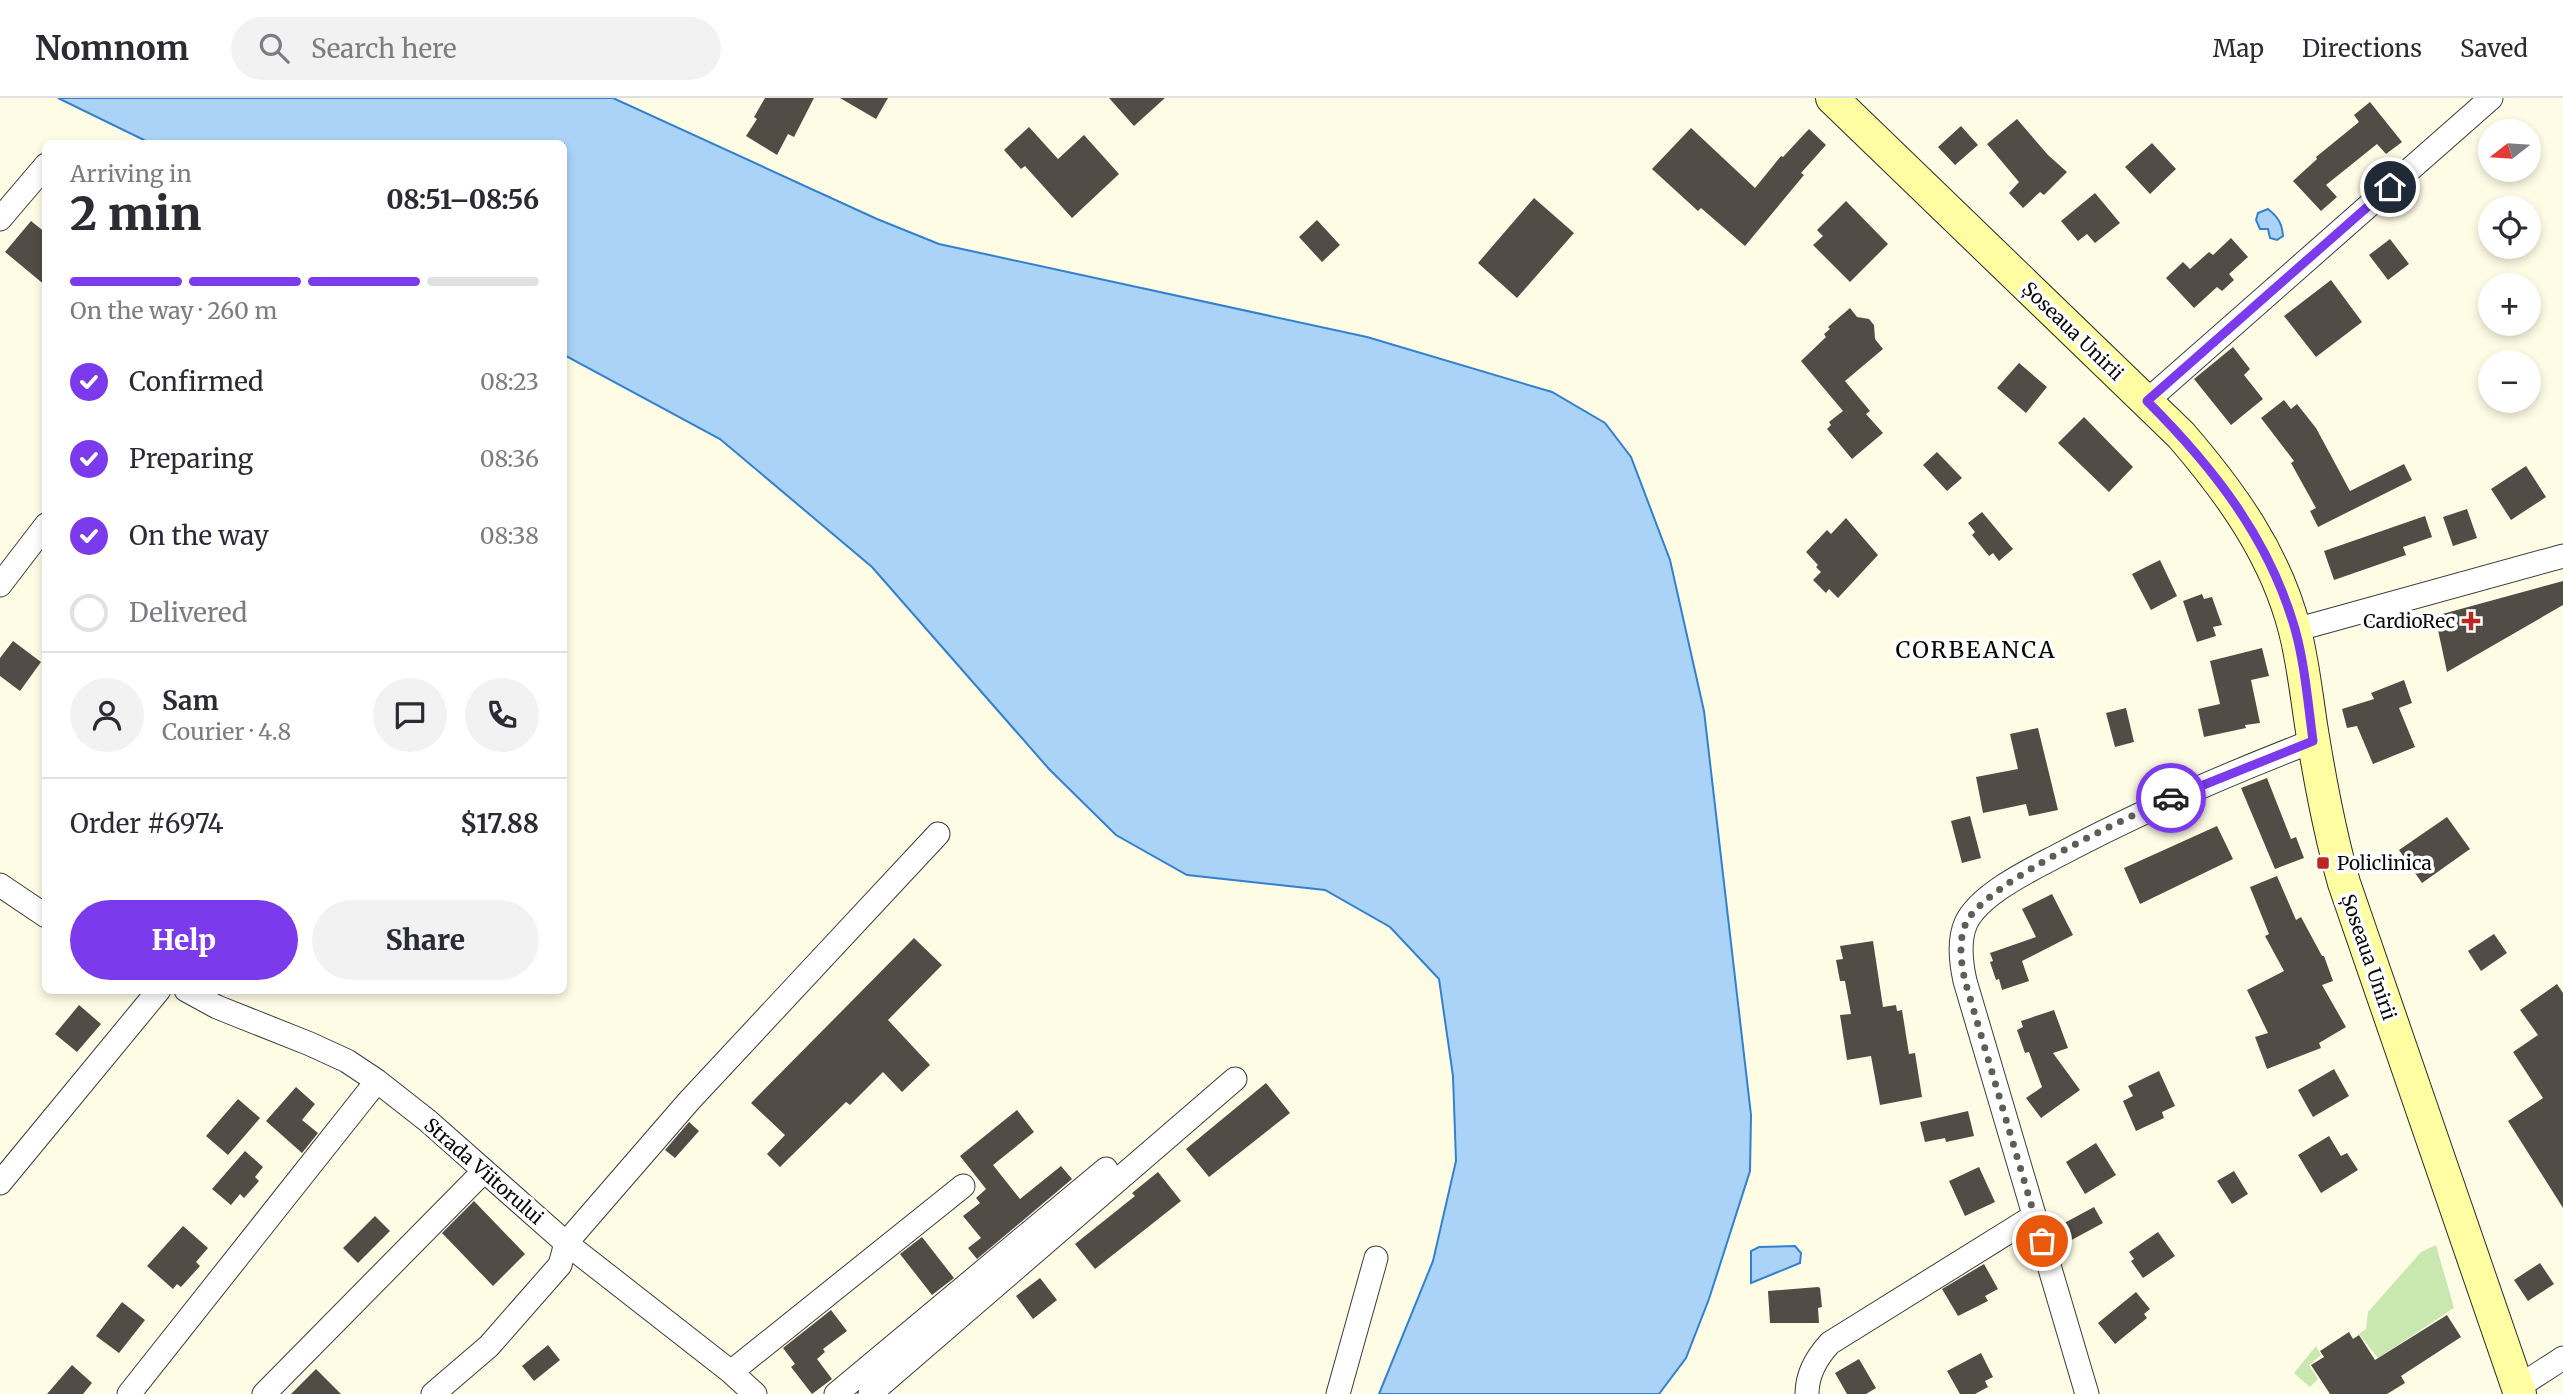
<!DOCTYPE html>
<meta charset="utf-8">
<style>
body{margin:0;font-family:Merriweather,serif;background:#f2f2f3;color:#2b2b33;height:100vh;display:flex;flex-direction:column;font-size:26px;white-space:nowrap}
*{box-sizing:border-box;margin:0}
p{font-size:23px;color:#7c7c81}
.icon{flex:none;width:38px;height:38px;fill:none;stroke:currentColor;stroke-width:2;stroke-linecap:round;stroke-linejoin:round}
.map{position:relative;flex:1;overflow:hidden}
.drawer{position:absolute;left:42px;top:42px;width:525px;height:854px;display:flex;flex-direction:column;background:#fff;border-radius:10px;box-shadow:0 4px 10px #0003}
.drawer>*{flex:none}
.needle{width:46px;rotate:253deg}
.buttons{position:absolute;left:2478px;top:21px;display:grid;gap:14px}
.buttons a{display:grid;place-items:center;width:63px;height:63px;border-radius:50%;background:#fff;box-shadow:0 4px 10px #0003;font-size:35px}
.pin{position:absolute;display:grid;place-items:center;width:60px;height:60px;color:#fff;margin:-30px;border:4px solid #fff;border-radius:50%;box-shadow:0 2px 7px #0007}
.courier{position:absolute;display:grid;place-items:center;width:70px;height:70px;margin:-35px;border:5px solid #7c3aed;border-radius:50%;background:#fff;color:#222;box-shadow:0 2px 9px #0007}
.head em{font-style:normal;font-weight:800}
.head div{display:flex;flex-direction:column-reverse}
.head{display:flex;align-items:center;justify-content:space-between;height:119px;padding:0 28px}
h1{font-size:46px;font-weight:800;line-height:52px}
.bar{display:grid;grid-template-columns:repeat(4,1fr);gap:10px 7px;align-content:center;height:84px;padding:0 28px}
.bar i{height:9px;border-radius:5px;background:#e1e1e2}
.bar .active{background:#7c3aed}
.bar p{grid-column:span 4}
.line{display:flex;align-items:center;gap:18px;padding:0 28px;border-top:2px solid #e1e1e2}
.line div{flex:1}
.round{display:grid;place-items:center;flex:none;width:74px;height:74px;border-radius:37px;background:#f2f2f3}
ol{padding:0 28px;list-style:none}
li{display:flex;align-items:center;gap:21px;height:77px}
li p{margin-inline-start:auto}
li .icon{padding:7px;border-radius:50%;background:#7c3aed;color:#fff;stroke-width:4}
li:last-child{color:#7c7c81}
li i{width:38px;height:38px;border:4px solid #e1e1e2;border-radius:50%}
.button{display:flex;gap:14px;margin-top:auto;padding:14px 28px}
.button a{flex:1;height:80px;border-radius:42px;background:#7c3aed;color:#fff;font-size:28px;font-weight:800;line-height:80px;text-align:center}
.button a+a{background:#f2f2f3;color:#2b2b33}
header{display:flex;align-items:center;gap:42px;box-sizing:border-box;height:98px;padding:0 35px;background:#fff;border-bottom:2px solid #e1e1e2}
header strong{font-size:33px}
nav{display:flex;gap:38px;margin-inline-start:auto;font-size:24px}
.search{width:490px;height:63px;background:#f2f2f3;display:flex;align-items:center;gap:18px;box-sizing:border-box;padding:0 24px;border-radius:38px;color:#7c7c81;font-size:26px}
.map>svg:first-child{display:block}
.green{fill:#c8e8b0}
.water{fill:#aad3f7;stroke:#3181ce;stroke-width:2}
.building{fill:#524c46}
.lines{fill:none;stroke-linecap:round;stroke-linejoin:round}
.minor-casing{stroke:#3c3c3c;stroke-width:25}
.secondary-casing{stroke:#2b2b2b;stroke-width:34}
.minor{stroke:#fff;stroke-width:23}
.secondary{stroke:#fffda1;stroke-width:32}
.done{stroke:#5f5e56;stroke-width:7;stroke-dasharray:0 12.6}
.route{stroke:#7c3aed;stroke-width:9}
.poi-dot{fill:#ba2821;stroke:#fff;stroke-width:2.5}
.labels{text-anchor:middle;stroke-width:7;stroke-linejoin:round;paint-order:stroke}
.street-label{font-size:19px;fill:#090909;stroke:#fff}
.poi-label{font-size:19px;fill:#090909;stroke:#fff;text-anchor:end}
.quarter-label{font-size:23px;letter-spacing:2px;fill:#090909;stroke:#fff}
</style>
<header>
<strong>Nomnom</strong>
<div class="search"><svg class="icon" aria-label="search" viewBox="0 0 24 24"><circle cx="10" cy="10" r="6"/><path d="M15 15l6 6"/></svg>Search here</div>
<nav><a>Map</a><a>Directions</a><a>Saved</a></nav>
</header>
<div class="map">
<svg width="2563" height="1296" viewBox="0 0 2563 1296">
<rect width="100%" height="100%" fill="#fffce6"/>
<path class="green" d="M2436 1147 2454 1210 2378 1260 2359 1236 2366 1231 2368 1214 2421 1154Z
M2316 1248 2321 1257 2309 1267 2318 1281 2310 1289 2294 1275Z"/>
<path class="water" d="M58 0H613L877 121 939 146 1367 239 1552 294 1605 325 1631 359 1670 462 1704 613 1751 1017 1750 1073 1709 1201 1686 1260 1659 1296H1379L1433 1163 1456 1063 1453 978 1439 881 1390 829 1325 792 1187 777 1116 737 1049 671 872 469 720 341 564 257V46L150 45Z
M2268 111C2278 119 2282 125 2283 138L2277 142 2270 140 2268 131H2260L2256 122 2258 115Z
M1795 1148 1801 1155 1800 1165 1751 1185V1153L1759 1149Z"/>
<path class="building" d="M765 0H814L794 39 788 36 777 57 746 38 757 21 754 19Z
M840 0H888L876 21Z
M1109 0H1165L1134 28Z
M2370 4 2402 44 2386 56 2377 46 2326 87 2337 99 2321 113 2293 83 2317 61 2316 59 2359 24 2354 17Z
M2017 21 2048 57 2067 74 2044 97 2040 94 2023 110 2009 95 2019 84 1987 46Z
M1961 28 1978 47 1955 67 1938 49Z
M1029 29 1058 61 1084 37 1119 76 1072 120 1025 68 1021 71 1004 52Z
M1691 30 1755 90 1781 58 1783 59 1809 31 1826 47 1801 75 1804 77 1745 148 1701 110 1698 113 1652 71Z
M2152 45 2176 71 2150 96 2125 69Z
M2095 95 2120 125 2095 145 2087 136 2078 143 2061 123Z
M1534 100 1574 135 1517 200 1478 165Z
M1846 103 1888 146 1850 184 1813 147 1823 138 1817 132Z
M1317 122 1340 147 1322 164 1299 139Z
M31 123 46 135V188L5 154Z
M2231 140 2248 159 2229 176 2234 182 2222 193 2217 189 2194 210 2166 180 2183 164 2190 171 2209 154 2213 157Z
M2390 141 2409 166 2388 182 2369 157Z
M2331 182 2362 224 2316 259 2284 218Z
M1850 210 1857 219 1869 221 1874 227 1875 241 1883 251 1845 283 1870 313 1866 316 1883 335 1852 361 1827 331 1831 327 1829 324 1843 313 1801 263 1826 239 1824 236 1830 231 1828 229Z
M2233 249 2250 271 2244 277 2263 301 2231 327 2194 281Z
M2019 265 2047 289 2026 315 1997 290Z
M2284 302 2291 311 2297 306 2316 330 2350 393 2404 366 2412 382 2318 429 2310 413 2316 410 2291 365 2294 363 2261 320Z
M2084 319 2133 369 2109 394 2058 345Z
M1937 354 1962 380 1947 393 1923 367Z
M2526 368 2546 399 2511 422 2491 391Z
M2467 411 2477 440 2453 448 2443 419Z
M1982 414 2013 451 1999 463 1993 455 1989 458 1972 437 1975 434 1968 425Z
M2425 418 2432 439 2403 449 2406 457 2334 482 2324 453Z
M1846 420 1878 457 1838 500 1829 491 1826 495 1813 482 1821 474 1816 469 1818 467 1806 454 1827 432 1831 436Z
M2160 462 2177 498 2151 512 2132 476Z
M2563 483V507L2447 574 2435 518Z
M2202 496 2204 501 2212 499 2222 527 2213 529 2216 538 2197 544 2183 503Z
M13 543 41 564 20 593 0 578V560Z
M2262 550 2269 578 2251 582 2260 625 2245 627 2246 630 2204 639 2198 611 2220 606 2210 563Z
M2404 582 2412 605 2399 610 2415 649 2373 666 2357 628 2347 630 2342 611 2374 601 2371 595Z
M2126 610 2134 644 2115 649 2106 615Z
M2038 630 2058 712 2029 718 2026 706 1983 715 1976 679 2018 671 2010 636Z
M2267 680 2291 741 2296 739 2304 760 2275 771 2241 690Z
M1970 718 1981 760 1962 765 1951 723Z
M2447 719 2470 751 2422 785 2399 752Z
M2217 728 2233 761 2140 806 2124 770Z
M2277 778 2296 822 2301 819 2322 858H2324L2333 883 2322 887 2346 929 2319 945 2321 950 2267 971 2255 939 2268 935 2247 892 2284 873 2265 838 2269 836 2250 789Z
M2052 796 2073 837 2022 863 2029 883 2002 892 1999 881 1996 882 1990 864 1993 863 1990 855 2036 839 2022 811Z
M2494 836 2507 855 2481 873 2468 853Z
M914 840 942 867 888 922 930 967 902 994 883 974 850 1007 846 1004 780 1069 767 1056 785 1037 751 1005Z
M1873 843 1883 909 1896 907 1897 913 1902 912 1909 956 1915 955 1922 999 1880 1007 1871 958 1847 962 1840 917 1851 916 1845 883H1840L1836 862 1843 861 1840 848Z
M2557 886 2563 895V1110L2508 1023 2543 1000 2513 954 2538 937 2520 912Z
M79 907 101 926 77 954 55 936Z
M2054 912 2068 950 2053 955 2080 992 2041 1020 2026 1000 2042 989 2029 954 2025 955 2017 932 2023 929 2021 923Z
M2334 971 2349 998 2313 1019 2298 992Z
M2159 973 2175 1008 2162 1014 2164 1020 2136 1033 2123 1003 2133 998 2128 988Z
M1266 985 1290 1015 1209 1079 1186 1051Z
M296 989 315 1006 302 1022 318 1035 302 1055 266 1023Z
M238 1001 260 1020 228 1057 206 1038Z
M1017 1012 1034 1034 993 1067 1020 1101 1061 1068 1072 1081 977 1161 968 1150 981 1140 963 1118 980 1105 976 1100 986 1091 960 1058Z
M1968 1013 1974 1038 1946 1044 1945 1040 1925 1044 1920 1024Z
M689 1024 699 1033 675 1060 665 1052Z
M2329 1038 2341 1058 2347 1055 2358 1072 2321 1095 2298 1057Z
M2096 1045 2116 1077 2085 1096 2066 1064Z
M245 1053 263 1069 255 1079 259 1083 244 1100 240 1096 231 1107 212 1091Z
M1979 1069 1995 1104 1965 1118 1949 1083Z
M2234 1073 2248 1096 2232 1106 2217 1083Z
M1158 1074 1181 1103 1095 1171 1075 1146 1135 1098 1132 1095Z
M474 1103 525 1156 493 1188 442 1135Z
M2094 1109 2103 1125 2066 1145 2057 1129Z
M375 1118 390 1133 358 1165 343 1150Z
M183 1128 208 1150 196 1164 200 1168 181 1189 177 1186 173 1191 147 1168Z
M2158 1134 2175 1158 2143 1180 2131 1163 2134 1161 2129 1154Z
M922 1139 954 1180 932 1197 900 1156Z
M2540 1165 2554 1186 2528 1203 2514 1182Z
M1984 1166 1998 1191 1985 1198 1988 1203 1958 1218 1942 1191Z
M1040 1180 1057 1202 1033 1221 1016 1198Z
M1818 1189 1820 1190 1822 1209 1818 1210 1819 1225H1770L1768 1193Z
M2136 1194 2150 1211 2144 1216 2147 1220 2115 1246 2098 1225Z
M122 1204 145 1222 119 1255 96 1238Z
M831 1212 847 1233 823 1251 825 1254 817 1261 832 1281 812 1296 791 1269 795 1266 783 1250Z
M2447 1217 2461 1239 2401 1278 2405 1285 2387 1296H2330L2311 1267 2324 1259 2320 1253 2349 1234 2353 1241 2359 1237 2375 1262Z
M548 1247 560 1262 534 1283 522 1268Z
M1981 1255 1993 1279 1985 1283 1988 1289 1975 1296H1960L1947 1273Z
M1859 1261 1876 1290 1866 1296H1847L1835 1275Z
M72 1267 92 1285 83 1296H47Z
M316 1271 341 1296H291Z"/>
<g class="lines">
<g class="minor-casing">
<path id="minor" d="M0 121 46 67
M2147 303 2491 0
M0 487 46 427
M2295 532 2563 458
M0 787 46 818
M186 892 217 909 310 946 347 963 377 983 428 1023 566 1145 731 1274 755 1296
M0 1085 159 892
M731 1274 963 1088
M2518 1289 2563 1260
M129 1296 377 983
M264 1296 484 1073
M433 1296 489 1248 560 1167 566 1145 689 1003 938 736
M836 1296 1106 1071
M870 1296 1235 981
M1338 1296 1376 1160
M1807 1296C1807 1276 1816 1260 1830 1245L2034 1118
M2087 1296 1965 883C1961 865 1958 843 1966 825 1979 797 2028 773 2055 759 2139 714 2225 677 2313 643"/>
</g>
<g class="secondary-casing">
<path id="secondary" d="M1832 0 2181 337C2231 395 2276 457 2295 533 2304 568 2307 604 2313 639 2321 688 2330 736 2344 785L2520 1296"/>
</g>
<use href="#minor" class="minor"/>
<use href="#secondary" class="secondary"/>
</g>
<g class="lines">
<path class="done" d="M2042 1143 1965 883C1961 865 1958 843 1966 825 1986 784 2127 720 2171 700"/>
<path class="route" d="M2171 700 2313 643C2308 606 2305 567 2295 531 2269 440 2213 369 2147 303L2390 89"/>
</g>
<g class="poi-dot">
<path d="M2467.5 512.5h7v7h7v7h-7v7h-7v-7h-7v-7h7z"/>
<rect x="2316" y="758" width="14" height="14" rx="3.5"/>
</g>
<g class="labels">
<g class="street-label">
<text transform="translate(2073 233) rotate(44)" y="7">Șoseaua Unirii</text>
<text transform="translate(2369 859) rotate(71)" y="7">Șoseaua Unirii</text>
<text transform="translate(484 1073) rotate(41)" y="7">Strada Viitorului</text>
</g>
<g class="poi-label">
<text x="2455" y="530">CardioRec</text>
<text x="2337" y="772" text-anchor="start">Policlinica</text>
</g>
<g class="quarter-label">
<text x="1976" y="560">CORBEANCA</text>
</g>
</g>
</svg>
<div class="buttons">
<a><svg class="needle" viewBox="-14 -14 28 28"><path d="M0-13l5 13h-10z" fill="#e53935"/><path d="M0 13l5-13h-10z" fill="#7c7c81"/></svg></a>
<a><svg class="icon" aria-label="locate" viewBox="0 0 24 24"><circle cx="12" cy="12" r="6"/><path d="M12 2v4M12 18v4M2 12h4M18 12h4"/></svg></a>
<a>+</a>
<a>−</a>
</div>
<div class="pin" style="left:2042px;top:1143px;background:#ea580c"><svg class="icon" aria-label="bag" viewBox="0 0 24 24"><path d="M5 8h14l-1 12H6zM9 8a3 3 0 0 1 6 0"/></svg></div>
<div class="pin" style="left:2390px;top:89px;background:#1f2937"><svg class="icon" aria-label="home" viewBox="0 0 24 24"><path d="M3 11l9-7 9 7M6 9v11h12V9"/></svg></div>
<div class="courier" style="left:2171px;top:700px"><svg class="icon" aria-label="car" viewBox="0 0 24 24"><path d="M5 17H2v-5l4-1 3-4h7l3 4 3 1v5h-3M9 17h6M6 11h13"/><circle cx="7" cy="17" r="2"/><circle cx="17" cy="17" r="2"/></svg></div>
<section class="drawer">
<div class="head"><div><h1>2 min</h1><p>Arriving in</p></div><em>08:51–08:56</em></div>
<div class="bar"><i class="active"></i><i class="active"></i><i class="active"></i><i></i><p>On the way · 260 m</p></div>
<ol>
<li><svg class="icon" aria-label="check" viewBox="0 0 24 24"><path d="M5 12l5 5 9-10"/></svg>Confirmed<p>08:23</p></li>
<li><svg class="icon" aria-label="check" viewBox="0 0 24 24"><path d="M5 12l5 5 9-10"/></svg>Preparing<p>08:36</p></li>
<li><svg class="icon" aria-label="check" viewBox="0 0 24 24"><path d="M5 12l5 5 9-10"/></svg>On the way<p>08:38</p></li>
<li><i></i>Delivered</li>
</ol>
<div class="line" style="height:126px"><a class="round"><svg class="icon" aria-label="person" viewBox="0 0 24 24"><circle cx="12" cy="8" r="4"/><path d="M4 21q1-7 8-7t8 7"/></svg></a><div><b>Sam</b><p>Courier · 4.8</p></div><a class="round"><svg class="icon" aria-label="chat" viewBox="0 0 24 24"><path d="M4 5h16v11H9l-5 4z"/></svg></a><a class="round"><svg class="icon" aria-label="phone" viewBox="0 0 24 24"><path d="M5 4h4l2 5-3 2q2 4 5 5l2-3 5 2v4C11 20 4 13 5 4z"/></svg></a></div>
<div class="line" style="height:91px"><div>Order #6974</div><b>$17.88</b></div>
<div class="button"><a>Help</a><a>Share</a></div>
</section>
</div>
